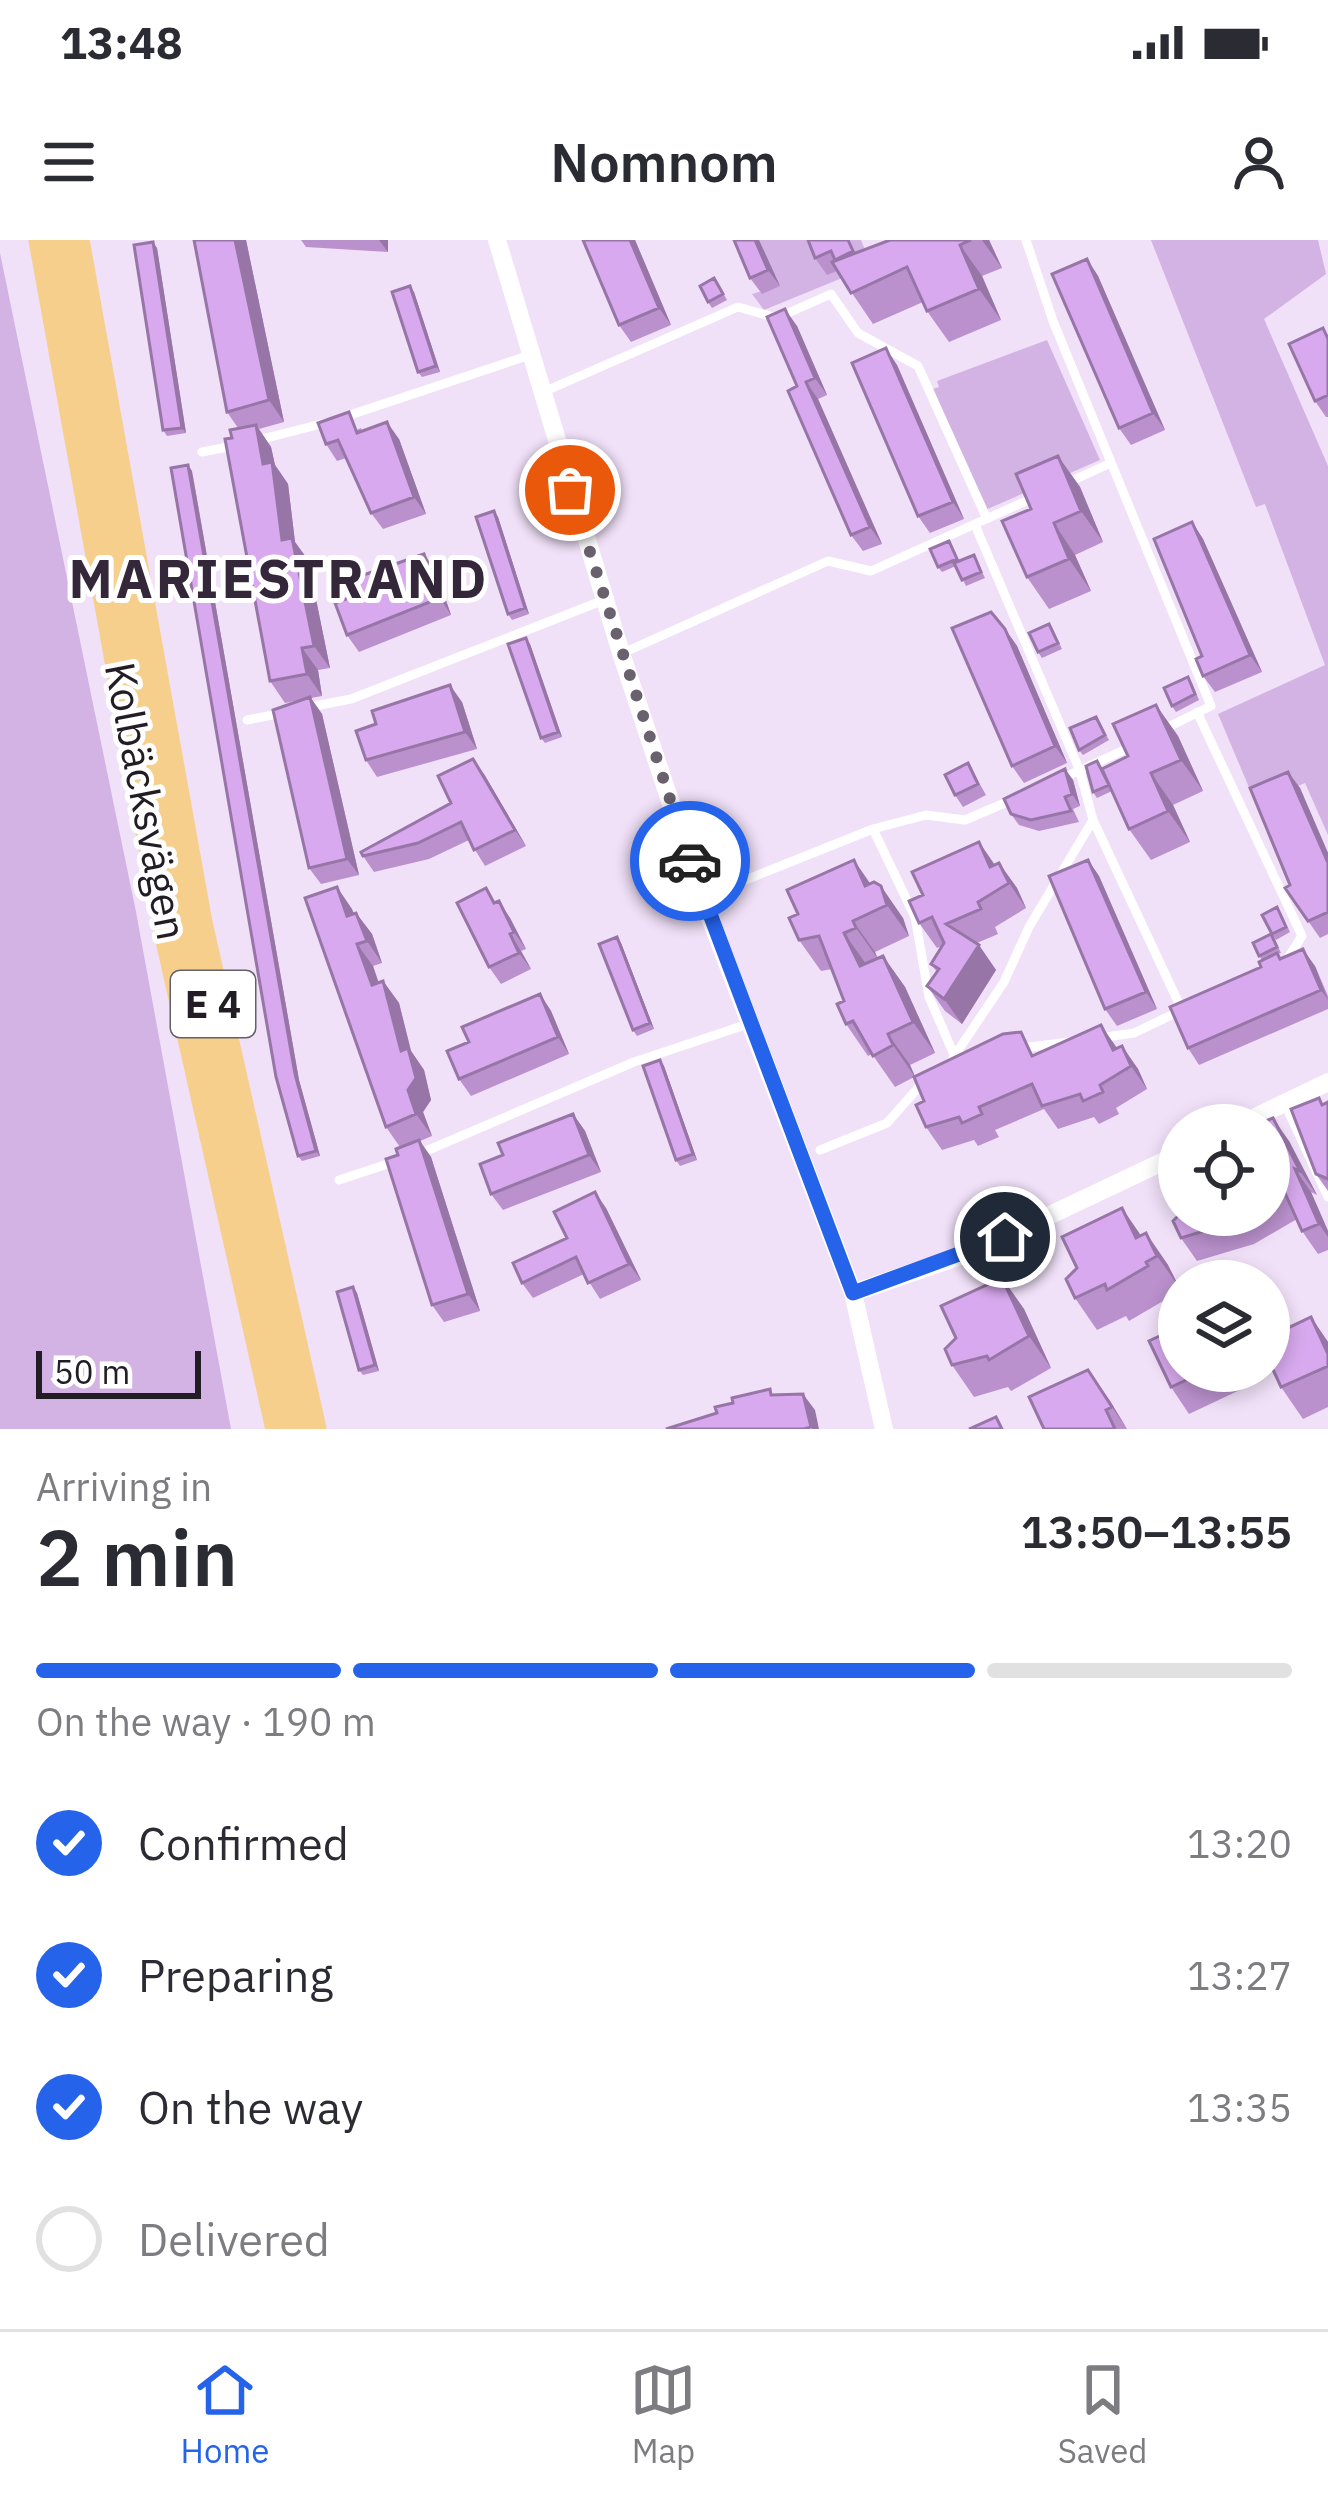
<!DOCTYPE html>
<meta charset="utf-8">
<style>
body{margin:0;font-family:"IBM Plex Sans",sans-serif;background:#f2f2f3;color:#2b2b33;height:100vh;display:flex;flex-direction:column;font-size:45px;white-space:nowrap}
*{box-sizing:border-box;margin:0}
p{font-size:39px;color:#7c7c81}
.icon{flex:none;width:66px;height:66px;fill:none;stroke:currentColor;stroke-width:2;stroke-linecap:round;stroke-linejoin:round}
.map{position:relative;height:1189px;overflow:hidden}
.drawer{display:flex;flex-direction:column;background:#fff;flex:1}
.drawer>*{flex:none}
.tools{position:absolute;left:1158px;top:864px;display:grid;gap:24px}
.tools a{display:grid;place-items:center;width:132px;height:132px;border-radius:50%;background:#fff;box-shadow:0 6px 18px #0003;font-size:60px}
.scale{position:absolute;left:36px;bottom:30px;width:165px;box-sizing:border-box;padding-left:12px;border:6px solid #221d25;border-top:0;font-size:33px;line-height:42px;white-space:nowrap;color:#221d25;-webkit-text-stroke:9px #fff;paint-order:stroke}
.pin{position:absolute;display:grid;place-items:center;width:102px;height:102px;color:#fff;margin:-51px;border:6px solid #fff;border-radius:50%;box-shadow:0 3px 12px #0007}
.courier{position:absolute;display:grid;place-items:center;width:120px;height:120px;margin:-60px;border:9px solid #2563eb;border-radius:50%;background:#fff;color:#222;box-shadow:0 3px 15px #0007}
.overview em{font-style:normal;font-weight:600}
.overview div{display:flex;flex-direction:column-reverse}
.overview{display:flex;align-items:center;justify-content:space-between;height:204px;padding:0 36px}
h1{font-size:78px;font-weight:600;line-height:90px}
.bar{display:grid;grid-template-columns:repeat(4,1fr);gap:18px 12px;align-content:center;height:144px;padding:0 36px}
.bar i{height:15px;border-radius:9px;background:#e1e1e2}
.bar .active{background:#2563eb}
.bar p{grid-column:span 4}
ol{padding:0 36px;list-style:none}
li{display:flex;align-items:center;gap:36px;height:132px}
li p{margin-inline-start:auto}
li .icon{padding:12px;border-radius:50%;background:#2563eb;color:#fff;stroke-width:4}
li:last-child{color:#7c7c81}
li i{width:66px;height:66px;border:6px solid #e1e1e2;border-radius:50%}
.status{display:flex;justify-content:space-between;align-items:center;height:84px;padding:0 60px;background:#fff;direction:ltr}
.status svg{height:33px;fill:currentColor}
header{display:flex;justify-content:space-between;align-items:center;height:156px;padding:0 36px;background:#fff;font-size:54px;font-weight:600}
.menu{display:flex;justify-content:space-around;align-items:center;height:168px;border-top:3px solid #e1e1e2;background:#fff;font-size:33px;color:#7c7c81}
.menu a{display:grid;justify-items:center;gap:6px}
.menu .active{color:#2563eb}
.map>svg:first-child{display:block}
.green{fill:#d3b3e3}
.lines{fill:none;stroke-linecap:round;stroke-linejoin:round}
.lane{stroke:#fff;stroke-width:9}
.street{stroke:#fff;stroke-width:18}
.highway{stroke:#f7cf8d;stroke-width:33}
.wall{fill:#ba91cd}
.shaded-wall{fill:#9776a7}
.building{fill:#d8a9ee;stroke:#9776a7;stroke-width:3}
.done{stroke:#6a616f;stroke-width:12;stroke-dasharray:0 21.6}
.route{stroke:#2563eb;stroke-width:15}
.labels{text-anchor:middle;stroke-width:10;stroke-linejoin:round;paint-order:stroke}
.shield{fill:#fff;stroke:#646166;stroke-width:3}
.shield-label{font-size:39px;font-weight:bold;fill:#221d25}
.street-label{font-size:42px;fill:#221d25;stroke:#fff}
.district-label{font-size:54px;font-weight:bold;letter-spacing:3px;fill:#332739;stroke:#fff}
</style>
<div class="status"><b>13:48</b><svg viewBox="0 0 49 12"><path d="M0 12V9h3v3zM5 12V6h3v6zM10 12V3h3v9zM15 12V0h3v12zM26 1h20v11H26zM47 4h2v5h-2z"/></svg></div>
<header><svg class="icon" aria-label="menu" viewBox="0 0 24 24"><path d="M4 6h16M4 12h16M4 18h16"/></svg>Nomnom<svg class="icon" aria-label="person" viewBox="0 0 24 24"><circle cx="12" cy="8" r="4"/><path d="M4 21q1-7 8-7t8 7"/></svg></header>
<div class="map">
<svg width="1328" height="1189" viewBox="0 0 1328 1189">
<rect width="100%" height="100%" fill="#f0e0f8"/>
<path class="green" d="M759 0H861L869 19 864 29 764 70 752 54 779 46Z
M1151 0H1318L1326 34 1264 79 1328 226V595L1305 543 1256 564 1218 474 1325 425 1265 264 1256 267Z
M0 13 136 672 231 1189H0Z
M1047 100 1100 220 983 271 930 150 939 147 937 141Z"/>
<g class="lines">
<path class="lane" d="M1026 0 1053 81 1211 466 1160 491
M541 153 738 67 777 78 831 54 858 93 918 126 987 279
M341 178 530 115
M255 201 325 183
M202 212 238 205
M1067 243 1111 223
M975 285 1080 531 1093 580 1182 770
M623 413 828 321 871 331 1035 257
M305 468 351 459 604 360
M1197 472 1302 696 1286 721
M247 480 283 473
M1063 538 1135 505
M873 589 915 677 929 757 955 817 969 815
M703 657 873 589 926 575 965 580 1014 559
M1099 798 1134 793 1184 769
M1021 808 1070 802
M953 818 1004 742 1029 687 1093 580
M1285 864 1328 957
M820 910 887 883 926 839
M419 914 634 822 748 784
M339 940 397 921"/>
<path class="street" d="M497 0 621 413 702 657 853 1053 884 1189
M1239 885 1328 842
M853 1053 972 1012 1179 914"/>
<path class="highway" d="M45 0 170 691 282 1189
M73 0 196 683 310 1189"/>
</g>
<path class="wall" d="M194 0H246L284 182 259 189 271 207 275 225 288 244 295 302 308 320 330 428 318 430 322 456 311 458 322 474 359 635 321 644 309 628 304 459 285 463 270 441 232 198 238 188 227 172Z
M301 0H388V12L306 7Z
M583 0H635L671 85 631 102 619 85Z
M734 0H759L780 46 762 54 750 38Z
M808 0 858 12 890 0H989L1002 28 982 36 1001 80 949 102 927 71 923 62 873 84 837 31 827 35 815 18Z
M157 8 186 193 167 196 163 190Z
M1087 19 1098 36 1165 190 1131 205 1119 188Z
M718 44 727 60 712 68 708 62Z
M414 52 440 132 422 137 418 132Z
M797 86 827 155 818 159 882 304 863 311 851 295 797 146Z
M1323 88 1328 95V177H1326L1315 161Z
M897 125 964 279 930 293 918 276Z
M361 188 362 191 399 199 426 274 383 289 371 273 346 218 337 221 326 204Z
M1058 216 1080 247 1103 302 1075 315 1091 351 1049 369 1027 337 1031 269Z
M192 231 299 840 320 916 302 921 298 916Z
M494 271 498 277 529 374 512 380 508 374Z
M1192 282 1203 299 1262 432 1215 452 1203 436Z
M953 307 959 321 974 315 985 338 966 346 956 326 942 332 938 327Z
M436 331 451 375 359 412 347 395Z
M1005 389 1017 406 1067 523 1024 543 1012 526Z
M1053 390 1062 409 1042 418 1038 412Z
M530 404 562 497 545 503 541 498Z
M1192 443 1199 460 1176 472 1172 466Z
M462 462 477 509 377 537 366 520Z
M1156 465 1178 496 1203 551 1173 565 1190 602 1151 620 1129 589 1112 551 1097 558 1093 552 1102 528 1128 516Z
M1096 477 1109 500 1083 515 1079 510Z
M968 523 986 555 963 567 955 555Z
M1065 529 1073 540 1080 566 1073 569 1079 582 1039 591 1019 585 1011 574Z
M1288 532 1300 548 1328 613V694L1320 698 1285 648 1290 645Z
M484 534 526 606 485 626 469 600 429 619 374 632 363 616 451 563Z
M979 602 995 625 999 623 1017 648 1026 668 995 687 998 694 977 703 996 730 962 784 945 771 927 746 937 732 931 724 942 706 937 708 919 683Z
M1088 620 1099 636 1157 769 1117 786 1105 769Z
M870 644 903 678 909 696 875 712 877 718 883 716 905 747 935 813 910 825 915 836 1036 814 1117 808 1122 806 1138 829 1147 849 1116 868 1119 874 1099 884 1094 877 1058 889 1044 869 995 890 999 897 978 906 974 900 942 910 926 887 924 861 914 837 895 847 872 814 868 816 846 784 844 761 832 729 821 731 799 700Z
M337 647 354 673H356L372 694 382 723 373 726 378 742 383 741 399 763 411 811 424 830 431 860 423 872 432 896 420 901 431 917 480 1071 444 1082 432 1065 398 915 400 907 386 887Z
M496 662 510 678 526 709 521 711 531 729 501 744 489 727Z
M1281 673 1290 692 1276 700 1272 694Z
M1275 700 1281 713 1278 714 1281 719 1315 726 1328 756V769L1199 825 1188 808 1261 727 1262 720 1259 716Z
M621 703 654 789 637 796 633 790Z
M540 754 551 771 569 814 471 856 459 839 469 802Z
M664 826 697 920 680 926 676 920Z
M1328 862V951L1316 934 1323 864Z
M573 874 585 891 601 932 503 970 491 954 503 915Z
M1289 901 1317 955 1311 952 1328 991V1010L1318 1014 1302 991 1297 979 1254 1004 1197 1021 1181 998 1179 975H1269V927L1273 925Z
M606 968 641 1040 600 1059 584 1034 533 1058 522 1043 567 998Z
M1122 968 1141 996 1146 993 1168 1025 1179 1047 1168 1053 1170 1057 1129 1081 1126 1076 1097 1090 1075 1058 1077 1028Z
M1002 1038 1024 1069 1051 1128 1011 1151 1008 1147 974 1157 952 1125 956 1098Z
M353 1047 357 1053 379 1131 363 1135 359 1130Z
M1311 1077 1328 1102V1167L1303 1179 1281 1147Z
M1179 1131H1233L1242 1149 1189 1174 1171 1147Z
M1110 1161 1127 1189H1044Z"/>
<path class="shaded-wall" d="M235 0H246L284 182 269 160Z
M379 0H388V12Z
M630 0H635L671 85 659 68Z
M755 0H759L780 46 768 30Z
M982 0H989L1002 28Z
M153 2 157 8 186 193 182 188Z
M960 5 982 36 1001 80 979 49Z
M1087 19 1098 36 1165 190 1153 173Z
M410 46 414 52 440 132 436 126Z
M785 69 797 86 827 155 815 138Z
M886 108 897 125 964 279 953 262Z
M806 142 818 159 882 304 870 287Z
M387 182 399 199 426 274 414 257Z
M256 185 271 207 275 225 288 244 295 302 308 320 330 428 314 406 282 300 263 224Z
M1058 216 1080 247 1103 302 1081 271Z
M188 225 192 231 299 840 320 916 316 911 295 834Z
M494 271 498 277 529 374 525 368Z
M1192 282 1203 299 1262 432 1250 415Z
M1054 283 1075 315 1091 351 1069 319Z
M424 314 436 331 451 375 440 358Z
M1005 389 1017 406 1067 523 1055 506Z
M526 398 530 404 562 497 558 492Z
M302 408 318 430 322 456 307 434Z
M450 445 462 462 477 509 465 492Z
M310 457 322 474 359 635 347 619Z
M1156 465 1178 496 1203 551 1181 520Z
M473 519 484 534 526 606 515 590Z
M1065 529 1073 540 1080 566 1072 554Z
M1288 532 1300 548 1328 613V623Z
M1151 533 1173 565 1190 602 1168 571Z
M979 602 996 627H990Z
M854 620 876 652 865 646Z
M1088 620 1099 636 1157 769 1146 752Z
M999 623 1017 648 1026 668 1009 643Z
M881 646 903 678 909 696 887 665Z
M337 647 352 669 362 698 347 676Z
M499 661 510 678 526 709 514 692Z
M356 673 372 694 382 723 367 701Z
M853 681 875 712 878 719 856 688Z
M844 693 866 724 860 726Z
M510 694 521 711 531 729 519 713Z
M617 697 621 703 654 789 650 783Z
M357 704 373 726 387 767 372 745Z
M979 705 996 730 962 784 944 759Z
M1303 709 1315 726 1328 760 1321 750Z
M883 716 905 747 935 813 913 782Z
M383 741 399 763 411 811 424 830 431 860 423 872 432 896 416 874 408 850Z
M540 754 551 771 569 814 558 797Z
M1101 785 1117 808 1129 833 1113 810Z
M888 794 910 825 915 837 893 805Z
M1122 806 1138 829 1147 849 1131 826Z
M660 820 664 826 697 920 693 914Z
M573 874 585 891 601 932 589 915Z
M1273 878 1289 901 1317 955 1300 931Z
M419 900 431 917 480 1071 468 1054Z
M1295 929 1311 952 1328 991V997L1319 984Z
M595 952 606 968 641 1040 629 1024Z
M1122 968 1144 1000 1136 998Z
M1146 993 1168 1025 1179 1047 1157 1016Z
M1002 1038 1024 1069 1051 1128 1029 1096Z
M353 1047 357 1053 379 1131 375 1125Z
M1311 1077 1328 1102V1114Z
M1088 1130 1110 1161 1127 1189 1112 1167Z
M803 1154 815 1170 819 1189H812L811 1187Z"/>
<path class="building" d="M194 0H235L269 160 227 172Z
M583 0H630L659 68 619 85Z
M734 0H755L768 30 750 38Z
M808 0H848L853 11 835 20 831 11 815 18Z
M890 0H971L960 5 979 49 927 71 907 27 851 53 832 22Z
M153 2 182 188 163 190 134 5Z
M1087 19 1153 173 1119 188 1052 34Z
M714 38 723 54 708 62 700 46Z
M410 46 436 126 418 132 392 52Z
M785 69 815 138 806 142 870 287 851 295 788 151 797 146 767 77Z
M1323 88 1328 99V155L1315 161 1289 104Z
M886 108 953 262 918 276 852 123Z
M349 172 357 193 387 182 414 257 371 273 338 200 326 204 318 183Z
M256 185 263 224 272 222 282 300 292 298 314 406 302 408 307 434 270 441 225 199 232 198 230 190Z
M1058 216 1081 271 1054 283 1069 319 1027 337 1002 281 1031 269 1016 234Z
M188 225 295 834 316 911 298 916 276 837 171 228Z
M494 271 525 368 508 374 476 277Z
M1192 282 1250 415 1203 436 1196 419 1202 416 1154 299Z
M949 301 957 319 938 327 930 309Z
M424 314 440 358 347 395 335 363 354 356 349 340Z
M974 315 981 332 962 340 954 323Z
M991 372 1005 389 1055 506 1012 526 952 388Z
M1049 384 1058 403 1038 412 1029 393Z
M526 398 558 492 541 498 508 404Z
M1188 437 1195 454 1172 466 1164 448Z
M450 445 465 492 366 520 356 491 376 484 372 471Z
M310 457 347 619 309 628 273 470Z
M1156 465 1181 520 1151 533 1168 571 1129 589 1102 529 1128 516 1113 484Z
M1096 477 1105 495 1079 510 1070 488Z
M473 519 515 590 474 610 461 582 418 603 363 616 361 612 451 563 438 536Z
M1097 521 1109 545 1093 552 1086 526Z
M968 523 978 544 955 555 945 535Z
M1065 529 1072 554 1065 557 1071 571 1031 580 1011 574 1004 559Z
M1288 532 1328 623V672L1308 681 1285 648 1290 645 1250 548Z
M979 602 990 627 999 623 1009 643 978 662 981 669 946 684 979 705 944 759 927 746 939 729 931 724 944 703 932 677 919 683 909 661 923 655 912 632Z
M854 620 865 646 874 642 881 646 887 665 853 681 856 688 844 693 860 726 883 716 913 782 888 794 893 805 873 816 853 781 846 784 837 764 844 761 819 696 799 700 789 678 798 674 787 650Z
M1088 620 1146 752 1105 769 1049 636Z
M337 647 347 676 356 673 367 701 357 704 372 745 383 741 401 811 408 808 416 838 408 850 416 874 386 887 305 658Z
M486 648 494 663 499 661 514 692 510 694 519 713 489 727 457 663Z
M1277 667 1286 687 1272 694 1262 675Z
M1271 694 1277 707 1259 716 1253 703Z
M617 697 650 783 633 790 599 704Z
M1303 709 1321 750 1188 808 1170 767 1261 727 1259 722 1277 713 1280 719Z
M540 754 558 797 459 839 447 811 469 802 462 787Z
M1101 785 1113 810 1122 806 1131 826 1100 845 1103 852 1083 861 1080 854 1042 866 1032 844 979 867 982 874 962 883 959 877 926 887 916 865 924 861 914 837 1003 794 1021 792 1032 816Z
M660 820 693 914 676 920 643 826Z
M1319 858 1322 865 1328 862V939L1316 934 1291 869Z
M573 874 589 915 491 954 480 924 503 915 498 903Z
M1273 878 1300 931 1295 929 1319 984 1302 991 1285 953 1269 962V927L1273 925 1269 915V885H1256Z
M419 900 468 1054 432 1065 386 919 398 915 396 909Z
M1179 934V959L1170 939Z
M595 952 629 1024 588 1043 576 1017 522 1043 513 1023 567 998 554 972Z
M1122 968 1136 998 1146 993 1157 1016 1146 1022 1148 1026 1107 1050 1105 1044 1075 1058 1066 1039 1077 1028 1062 997Z
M1179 975H1247L1237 981 1181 998 1173 981Z
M1002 1038 1029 1096 989 1120 987 1116 952 1125 945 1109 956 1098 941 1066Z
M353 1047 375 1125 359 1130 337 1052Z
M1311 1077 1328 1114V1126L1281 1147 1269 1121V1097Z
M1179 1087V1131H1206L1171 1147 1149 1101Z
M1088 1130 1112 1167 1106 1170 1115 1189H1044L1029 1157Z
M770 1149 771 1155 803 1154 811 1187 804 1189H666L717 1173 715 1167 733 1163 732 1158Z
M996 1177 1002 1189H969Z"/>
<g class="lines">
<path class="done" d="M570 250 690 621"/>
<path class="route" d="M690 621 853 1053 1005 997"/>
</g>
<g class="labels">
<rect class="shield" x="171" y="731" width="84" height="66" rx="9"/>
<g class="shield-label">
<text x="213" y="778">E 4</text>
</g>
<g class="street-label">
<text transform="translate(146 561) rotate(79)" y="15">Kolbäcksvägen</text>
</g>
<g class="district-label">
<text x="279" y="358">MARIESTRAND</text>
</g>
</g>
</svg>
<div class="tools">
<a><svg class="icon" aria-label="locate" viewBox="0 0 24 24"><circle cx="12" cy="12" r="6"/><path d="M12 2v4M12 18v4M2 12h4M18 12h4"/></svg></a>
<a><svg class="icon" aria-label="layers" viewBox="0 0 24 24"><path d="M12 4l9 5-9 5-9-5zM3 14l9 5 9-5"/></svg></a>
</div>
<div class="scale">50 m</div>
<div class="pin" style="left:570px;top:250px;background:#ea580c"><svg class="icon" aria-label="bag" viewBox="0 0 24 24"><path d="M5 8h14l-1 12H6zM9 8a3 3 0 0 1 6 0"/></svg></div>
<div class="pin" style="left:1005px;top:997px;background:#1f2937"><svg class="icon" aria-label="home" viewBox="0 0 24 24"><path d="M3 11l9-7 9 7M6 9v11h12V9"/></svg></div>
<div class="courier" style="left:690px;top:621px"><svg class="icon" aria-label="car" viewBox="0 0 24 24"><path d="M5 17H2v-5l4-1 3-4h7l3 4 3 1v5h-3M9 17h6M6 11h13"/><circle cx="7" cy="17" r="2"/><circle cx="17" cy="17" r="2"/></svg></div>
</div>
<section class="drawer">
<div class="overview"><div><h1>2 min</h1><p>Arriving in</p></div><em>13:50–13:55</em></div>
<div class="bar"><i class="active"></i><i class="active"></i><i class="active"></i><i></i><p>On the way · 190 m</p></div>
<ol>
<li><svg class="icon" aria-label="check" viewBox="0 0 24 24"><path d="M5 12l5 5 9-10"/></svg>Confirmed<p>13:20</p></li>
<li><svg class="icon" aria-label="check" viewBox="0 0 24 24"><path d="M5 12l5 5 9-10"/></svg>Preparing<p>13:27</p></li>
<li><svg class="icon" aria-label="check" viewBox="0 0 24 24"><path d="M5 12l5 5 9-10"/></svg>On the way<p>13:35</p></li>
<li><i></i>Delivered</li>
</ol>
</section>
<nav class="menu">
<a class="active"><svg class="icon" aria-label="home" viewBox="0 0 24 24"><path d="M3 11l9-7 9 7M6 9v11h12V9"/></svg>Home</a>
<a><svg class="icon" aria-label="map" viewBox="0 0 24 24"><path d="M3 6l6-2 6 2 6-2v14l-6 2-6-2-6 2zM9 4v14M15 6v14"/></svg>Map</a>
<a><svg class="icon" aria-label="saved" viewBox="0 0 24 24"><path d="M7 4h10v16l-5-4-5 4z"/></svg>Saved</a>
</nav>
